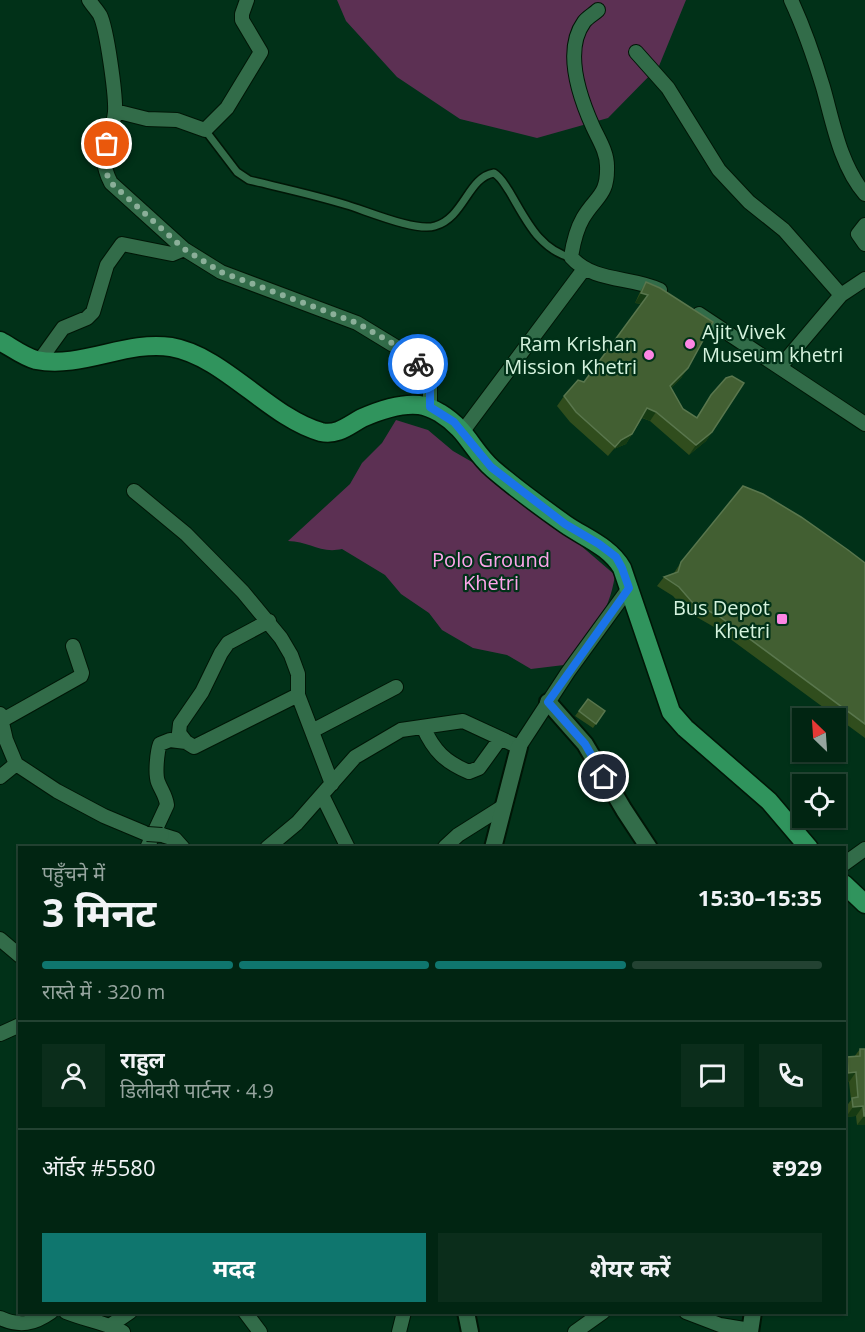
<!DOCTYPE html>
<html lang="hi">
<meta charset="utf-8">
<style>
body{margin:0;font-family:"Open Sans","Noto Sans Devanagari",sans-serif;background:#0b2d1b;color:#f1f3f6;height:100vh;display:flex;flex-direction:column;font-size:22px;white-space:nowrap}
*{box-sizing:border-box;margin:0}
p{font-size:20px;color:#96a59f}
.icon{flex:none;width:33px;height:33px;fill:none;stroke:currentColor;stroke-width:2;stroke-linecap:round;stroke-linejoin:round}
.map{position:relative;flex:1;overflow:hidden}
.panel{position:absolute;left:18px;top:846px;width:828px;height:468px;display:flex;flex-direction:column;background:#012512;border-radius:0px;box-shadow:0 2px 4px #0004,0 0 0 2px #234232}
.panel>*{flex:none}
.needle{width:39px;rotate:335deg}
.tools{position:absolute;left:792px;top:708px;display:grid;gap:12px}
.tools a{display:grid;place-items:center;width:54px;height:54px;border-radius:0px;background:#012512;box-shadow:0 2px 4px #0004,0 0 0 2px #234232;font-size:30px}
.pin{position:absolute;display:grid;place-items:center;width:51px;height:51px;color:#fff;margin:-26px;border:3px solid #fff;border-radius:50%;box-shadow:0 2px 6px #0007}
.courier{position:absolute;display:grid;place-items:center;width:60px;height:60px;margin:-30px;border:4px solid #1a73e8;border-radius:50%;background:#fff;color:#222;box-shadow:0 2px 8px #0007}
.summary em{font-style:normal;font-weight:700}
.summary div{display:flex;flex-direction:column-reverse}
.summary{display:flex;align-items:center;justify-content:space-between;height:102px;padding:0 24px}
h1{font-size:39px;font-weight:700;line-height:45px}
.bar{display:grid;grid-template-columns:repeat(4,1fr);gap:9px 6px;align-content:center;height:72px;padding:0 24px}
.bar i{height:8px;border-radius:4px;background:#234232}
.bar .current{background:#0f766e}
.bar p{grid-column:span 4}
.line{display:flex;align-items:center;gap:15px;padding:0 24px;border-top:2px solid #234232}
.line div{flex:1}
.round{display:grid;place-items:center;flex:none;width:63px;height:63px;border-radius:0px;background:#0b2d1b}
.action{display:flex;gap:12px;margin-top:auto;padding:12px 24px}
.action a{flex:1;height:69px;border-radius:0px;background:#0f766e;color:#fff;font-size:24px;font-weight:700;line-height:69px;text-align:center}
.action a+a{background:#0b2d1b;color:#f1f3f6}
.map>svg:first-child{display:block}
.green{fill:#5c3053}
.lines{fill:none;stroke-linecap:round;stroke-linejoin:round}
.service-casing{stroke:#001606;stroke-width:10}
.minor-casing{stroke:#001606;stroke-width:16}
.tertiary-casing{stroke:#001606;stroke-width:20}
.primary-casing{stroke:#001606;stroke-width:21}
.service{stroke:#326c49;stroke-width:7}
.minor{stroke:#326c49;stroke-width:14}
.tertiary{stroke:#326c49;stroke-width:16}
.primary{stroke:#30945d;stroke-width:18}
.minor-bridge-casing{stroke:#001606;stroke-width:16;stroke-linecap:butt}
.minor-bridge{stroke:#326c49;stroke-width:14}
.wall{fill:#304d1d}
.shaded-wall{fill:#163b13}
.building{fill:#425f32;stroke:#59764d;stroke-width:1.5}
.done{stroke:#8baf99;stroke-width:6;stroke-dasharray:0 10.8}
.route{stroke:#1a73e8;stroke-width:8}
.poi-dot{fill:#fc86e4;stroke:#013118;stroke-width:2}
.labels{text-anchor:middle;stroke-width:4.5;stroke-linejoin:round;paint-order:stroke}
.poi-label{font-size:20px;fill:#d5f3de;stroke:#013118;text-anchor:end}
.park-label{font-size:20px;fill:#fda5ea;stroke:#013118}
</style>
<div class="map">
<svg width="865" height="1332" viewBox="0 0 865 1332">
<rect width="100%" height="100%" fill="#013118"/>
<path class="green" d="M337 0H686L659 66 608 118 537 138 460 119 397 77 346 21Z
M396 420 428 430 453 451 479 466 565 532 615 575C609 615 590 636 564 665L531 669 507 655 473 648 442 630 429 613 401 594 385 575 342 549C320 554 309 541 288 541L350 484 362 463 382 443Z"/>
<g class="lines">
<g class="service-casing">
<path id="service" d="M205 130 237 172 249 180C282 188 315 195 347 205 367 211 416 232 435 226 464 218 468 177 494 173 502 178 504 184 509 191 526 219 538 249 572 258"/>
</g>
<g class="minor-casing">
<path id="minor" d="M89 0C92 5 97 10 100 15 107 29 116 96 115 112 112 141 95 153 111 183L184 249 221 272 357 323 403 351 421 368 430 387V407
M791 0C804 28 814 57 823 87 833 122 840 165 865 194
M598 10C594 14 588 17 584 22 563 51 580 98 593 127 599 140 607 152 607 166 608 196 596 196 583 218 576 230 573 244 571 257 594 283 631 276 660 290
M636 52 668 88 719 170 749 202 784 230 841 295
M115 111 147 119 177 120 205 130 227 108 261 52 242 20V14L247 0
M865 225 858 234 865 244
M699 314 865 424
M40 360 63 328 87 318 93 312 107 265 122 244 172 254 184 249
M780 367 841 295 865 279
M463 431 584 269
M134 491 186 534 243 592 281 638 291 655 298 674V695L332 784
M269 621 228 643 221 653 202 692 180 724 179 733 186 742 194 747 298 695
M0 714 6 740 16 764 57 791 104 816 147 834
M1 721 81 676 82 673 73 646
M423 727C434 751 445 762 469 772L479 768 500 739
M312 731 396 687
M0 777 16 764
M322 795 348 848
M162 835 175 839 183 848
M445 847 458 835 504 806
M147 848 167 805C166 796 161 790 158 782 155 774 157 752 160 744L170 740 186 742
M267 848 297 823 355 757 401 730 463 721 519 747 568 672 629 588
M844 864 865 849
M0 939 20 956
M0 1034 20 1025
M66 1312C85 1320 105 1322 123 1332
M245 1312 260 1332
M686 1312 720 1325 750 1330
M0 1318C20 1327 34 1324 51 1312
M111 1325 130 1312
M399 1332 404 1312
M575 1332 603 1312"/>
</g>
<g class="tertiary-casing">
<path id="tertiary" d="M548 702 585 744 624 810 649 848
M493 848 519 747
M466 1312 470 1332
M750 1332 753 1312"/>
</g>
<g class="primary-casing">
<path id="primary" d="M0 341C11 347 24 357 36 360 82 369 126 340 171 347 224 356 270 418 321 432 337 436 349 425 362 418 380 410 400 403 419 405 427 406 433 409 440 413 468 430 472 451 493 469 515 488 541 507 565 524 585 538 609 546 622 568L671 712 685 728 769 801 809 848
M844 884 865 904"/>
</g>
<use href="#service" class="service"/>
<use href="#minor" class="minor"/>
<use href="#tertiary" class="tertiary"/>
<use href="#primary" class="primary"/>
<g class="minor-bridge-casing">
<path id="minor-bridge" d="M147 834 162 835"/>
</g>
<use href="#minor-bridge" class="minor-bridge"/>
</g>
<path class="wall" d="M646 282 682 377 671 388 683 409 696 418 711 395 712 432 706 441 689 455 650 421 642 418 626 444 614 449 608 456 570 422 557 406 564 396 584 382 641 304 635 303 640 292Z
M681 562 865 563V738L714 627 686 611 673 596 657 586 664 577 674 573Z
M588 699 605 711 593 728 575 716Z
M860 1049H865V1125H857L856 1116 846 1117V1107L851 1100 849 1082H844V1060L847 1057H854Z"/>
<path class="shaded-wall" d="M641 293 648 295 642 304 635 303Z
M688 368 682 377 663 396 670 386Z
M647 408 656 412 650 421 641 417Z
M712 432 706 441 689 455 696 445Z
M632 434 626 444 614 449 608 456 621 440Z
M856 1072 849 1082H844V1078L848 1073Z
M863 1106 856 1116 846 1117 853 1107Z
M864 1116H865V1125H857Z"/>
<path class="building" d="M646 282 660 288 713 322 688 368 670 386 683 409 697 418 711 395 726 378 732 376 744 383 712 432 696 445 656 412 647 408 632 434 621 440 615 447 576 412 564 396 578 380 584 382 648 295 641 293Z
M743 486 763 494 801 517 848 550 865 563V724L720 617 692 602 679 587 664 577 678 572 681 562Z
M588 699 605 711 596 724 579 711Z
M860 1049H865V1116H864L863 1106 853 1107 852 1098 858 1097 856 1072 848 1073 847 1057 860 1056Z"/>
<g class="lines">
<path class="done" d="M107 144C103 160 103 168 111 183L184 249 221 272 357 323 392 343 418 364"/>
<path class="route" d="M418 364 430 387V407L454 422 491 467 565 524 599 544 616 557 622 568 629 588 548 702 585 744 604 777"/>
</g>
<g class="poi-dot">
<circle cx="690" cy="344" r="6"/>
<circle cx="649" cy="355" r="6"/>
<rect x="776" y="613" width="12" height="12" rx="3"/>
</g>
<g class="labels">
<g class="poi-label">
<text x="702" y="339" text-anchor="start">Ajit Vivek<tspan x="702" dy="23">Museum khetri</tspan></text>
<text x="637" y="351">Ram Krishan<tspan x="637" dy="23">Mission Khetri</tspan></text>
<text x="770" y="615">Bus Depot<tspan x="770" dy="23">Khetri</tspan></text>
</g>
<g class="park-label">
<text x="491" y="567">Polo Ground<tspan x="491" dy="23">Khetri</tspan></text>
</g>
</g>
</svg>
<div class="tools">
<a><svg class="needle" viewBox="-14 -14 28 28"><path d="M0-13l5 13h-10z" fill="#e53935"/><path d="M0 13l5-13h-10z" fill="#96a59f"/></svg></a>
<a><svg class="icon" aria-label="locate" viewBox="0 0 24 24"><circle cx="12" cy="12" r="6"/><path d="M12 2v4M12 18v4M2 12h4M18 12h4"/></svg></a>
</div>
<div class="pin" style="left:107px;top:144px;background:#ea580c"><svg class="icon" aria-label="bag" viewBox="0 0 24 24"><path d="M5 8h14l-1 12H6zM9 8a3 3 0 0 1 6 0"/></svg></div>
<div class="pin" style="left:604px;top:777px;background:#1f2937"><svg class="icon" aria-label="home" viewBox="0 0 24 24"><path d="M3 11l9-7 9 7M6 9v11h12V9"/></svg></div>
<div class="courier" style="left:418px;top:364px"><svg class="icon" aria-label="bike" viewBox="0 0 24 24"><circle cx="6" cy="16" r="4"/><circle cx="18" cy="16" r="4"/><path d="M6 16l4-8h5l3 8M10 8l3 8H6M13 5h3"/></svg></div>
<section class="panel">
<div class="summary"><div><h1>3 मिनट</h1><p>पहुँचने में</p></div><em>15:30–15:35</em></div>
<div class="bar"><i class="current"></i><i class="current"></i><i class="current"></i><i></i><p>रास्ते में · 320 m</p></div>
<div class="line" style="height:108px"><a class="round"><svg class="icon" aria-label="person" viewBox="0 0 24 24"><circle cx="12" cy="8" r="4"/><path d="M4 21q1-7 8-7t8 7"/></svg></a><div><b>राहुल</b><p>डिलीवरी पार्टनर · 4.9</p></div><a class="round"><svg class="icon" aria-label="chat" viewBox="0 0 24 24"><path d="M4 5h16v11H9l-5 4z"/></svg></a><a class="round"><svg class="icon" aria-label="phone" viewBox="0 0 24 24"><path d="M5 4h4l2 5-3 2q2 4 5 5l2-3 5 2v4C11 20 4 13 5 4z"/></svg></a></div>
<div class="line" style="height:78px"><div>ऑर्डर #5580</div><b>₹929</b></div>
<div class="action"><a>मदद</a><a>शेयर करें</a></div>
</section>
</div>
